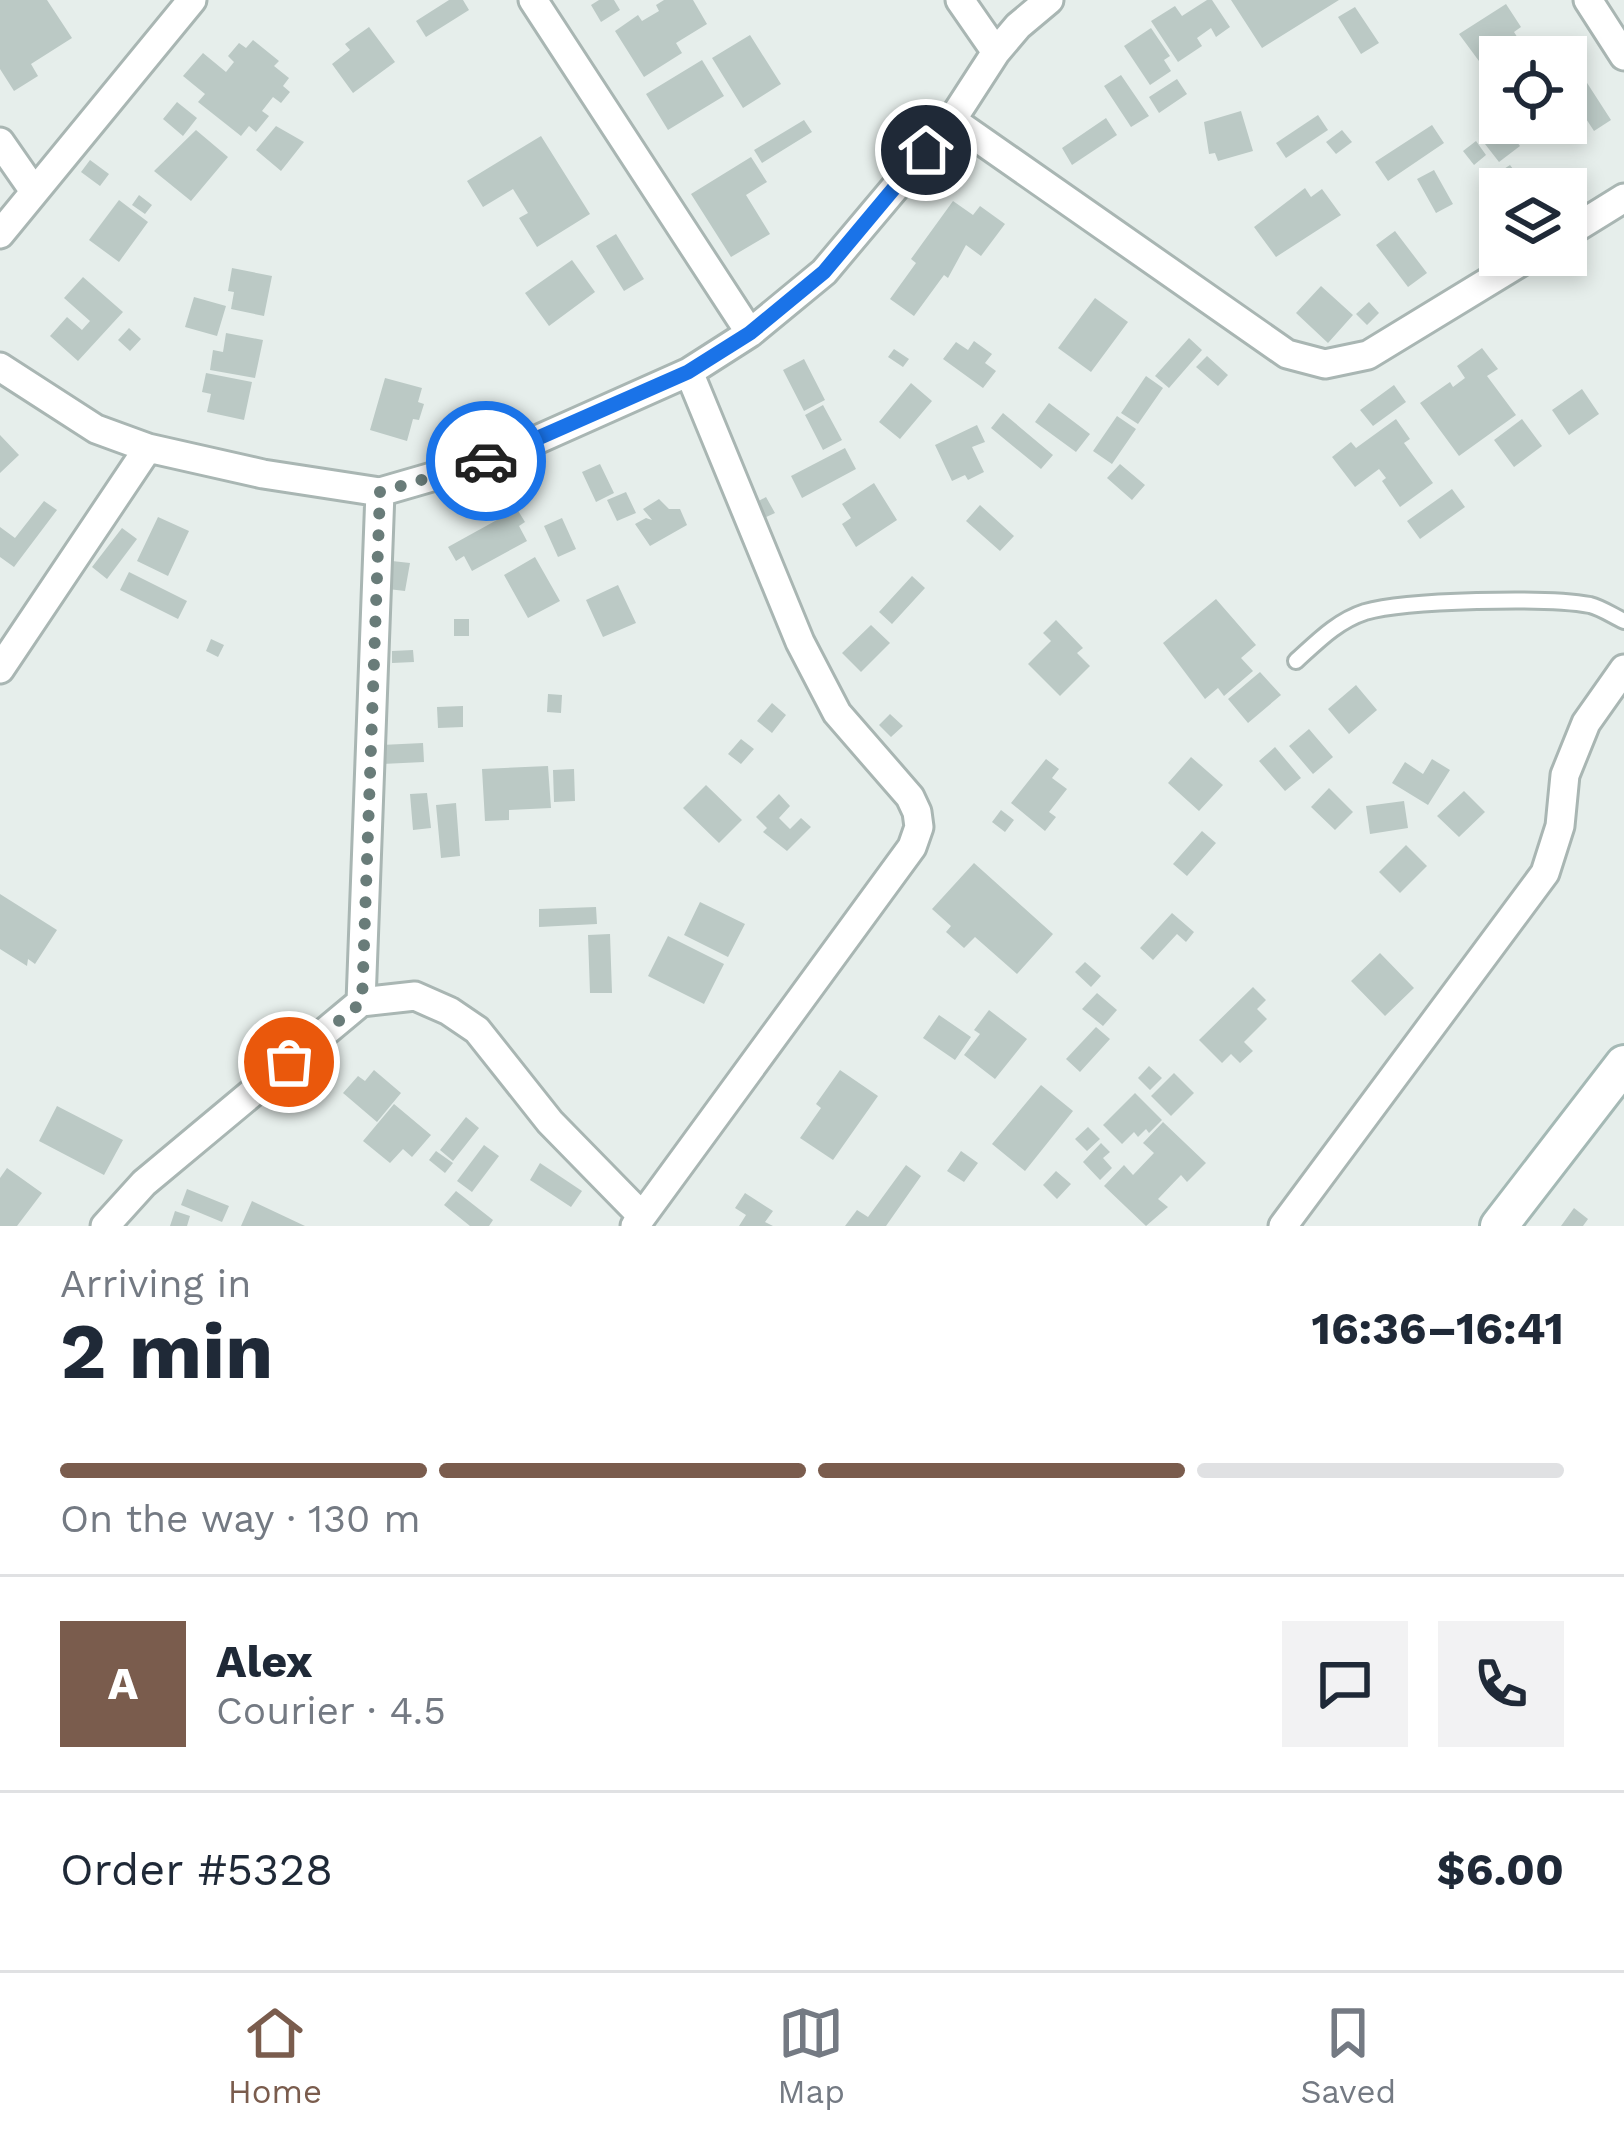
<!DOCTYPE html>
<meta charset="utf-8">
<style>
body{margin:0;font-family:"Work Sans",sans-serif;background:#f2f2f3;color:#1f2937;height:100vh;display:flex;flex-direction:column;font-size:45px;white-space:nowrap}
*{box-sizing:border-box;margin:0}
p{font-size:39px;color:#747a83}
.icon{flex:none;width:66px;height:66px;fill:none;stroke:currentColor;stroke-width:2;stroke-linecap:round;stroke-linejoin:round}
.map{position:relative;height:1226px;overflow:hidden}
.drawer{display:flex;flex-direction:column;background:#fff;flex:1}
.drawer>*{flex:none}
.controls{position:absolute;left:1479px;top:36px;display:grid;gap:24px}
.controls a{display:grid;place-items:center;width:108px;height:108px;border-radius:0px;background:#fff;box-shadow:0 6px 18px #0003;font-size:60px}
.pin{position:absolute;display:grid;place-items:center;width:102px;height:102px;color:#fff;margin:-51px;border:6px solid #fff;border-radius:50%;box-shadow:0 3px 12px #0007}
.courier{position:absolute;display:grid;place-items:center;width:120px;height:120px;margin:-60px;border:9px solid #1a73e8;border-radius:50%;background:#fff;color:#222;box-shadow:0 3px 15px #0007}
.headline em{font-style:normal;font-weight:700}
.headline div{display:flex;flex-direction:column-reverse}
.headline{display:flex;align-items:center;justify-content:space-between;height:204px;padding:0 60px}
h1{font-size:78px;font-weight:700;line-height:90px}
.bar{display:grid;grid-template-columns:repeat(4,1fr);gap:18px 12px;align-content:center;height:144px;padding:0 60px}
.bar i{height:15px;border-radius:9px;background:#e0e1e3}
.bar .active{background:#7a5c4d}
.bar p{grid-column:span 4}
.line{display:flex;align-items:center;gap:30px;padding:0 60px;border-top:3px solid #e0e1e3}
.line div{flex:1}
.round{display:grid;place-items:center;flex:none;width:126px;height:126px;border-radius:0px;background:#f2f2f3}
.dock{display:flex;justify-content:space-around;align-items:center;height:168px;border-top:3px solid #e0e1e3;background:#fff;font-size:33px;color:#747a83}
.dock a{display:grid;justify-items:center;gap:6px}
.dock .active{color:#7a5c4d}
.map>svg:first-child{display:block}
.building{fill:#bbc9c5}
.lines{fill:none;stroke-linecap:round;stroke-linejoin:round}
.lane-casing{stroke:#a9b6b3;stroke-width:20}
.street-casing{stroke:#a9b6b3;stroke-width:33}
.secondary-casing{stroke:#a5b9b5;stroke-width:42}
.lane{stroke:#fff;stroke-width:14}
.street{stroke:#fff;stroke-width:27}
.secondary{stroke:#fff;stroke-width:36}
.done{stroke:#697c79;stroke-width:12;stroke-dasharray:0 21.6}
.route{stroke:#1a73e8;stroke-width:15}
</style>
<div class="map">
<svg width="1624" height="1226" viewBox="0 0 1624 1226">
<rect width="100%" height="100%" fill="#e6eeeb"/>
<path class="building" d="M0 0H47L72 38 31 64 38 76 14 91 0 69Z
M449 0H463L469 10 426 37 416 21Z
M599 0H614L620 10 601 22 591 5Z
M664 0H693L707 24 676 43 682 53 644 77 615 31 638 15 642 21 659 11 656 5Z
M1207 0H1212L1230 27 1216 37 1211 28 1197 38 1202 46 1178 62 1151 21 1175 6 1182 16Z
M1231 0H1339L1262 48Z
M1506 4 1521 27 1514 32 1523 46 1518 49 1523 57H1500V101L1488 83 1493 80 1459 34Z
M1355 7 1379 43 1361 54 1338 17Z
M369 27 395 62 353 93 332 64 350 50 345 44Z
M1151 28 1170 56 1164 60 1171 71 1150 85 1124 46Z
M750 35 781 84 743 108 712 58Z
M253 40 279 61 274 66 289 78 283 86 290 92 281 103 273 97 262 111 269 116 256 132 249 126 241 136 198 102 205 94 183 76 203 53 226 72 234 62 228 56 239 43 246 48Z
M702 60 724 96 668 130 646 94Z
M1580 72 1611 120 1594 131 1566 88V81Z
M1121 75 1149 116 1131 127 1104 86Z
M1177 79 1187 94 1159 113 1149 97Z
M177 102 197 118 183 136 163 119Z
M1241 111 1253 151 1218 161 1215 153 1209 154 1204 122Z
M1318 115 1328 130 1286 158 1276 143Z
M1106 118 1117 135 1072 165 1062 148Z
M804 120 812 132 762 163 754 150Z
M1432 125 1444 143 1388 181 1375 162Z
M276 126 304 142 281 171 256 150Z
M1506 128 1520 146 1499 162 1485 144Z
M196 130 228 157 191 201 154 171Z
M1342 130 1352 142 1336 154 1326 142Z
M541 136 590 214 537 247 519 218 528 213 513 189 483 207 467 181Z
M1476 141 1486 155 1474 165 1463 151Z
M751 157 767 182 746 195 770 234 731 257 691 194Z
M90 160 109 174 100 186 81 172Z
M1510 165 1528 189H1502L1493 176Z
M1434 170 1453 204 1436 213 1417 179Z
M1305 188 1311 197 1322 189 1341 215 1276 257 1254 227Z
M139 195 152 205 145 214 132 205Z
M119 200 148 222 119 262 89 240Z
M953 201 973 215 980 206 1005 224 981 256 966 245 948 278 944 275 914 316 890 299 916 263 911 259Z
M1395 231 1427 273 1408 287 1376 245Z
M616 234 644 279 624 291 596 246Z
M572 260 595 292 549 326 525 293Z
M232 268 272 276 264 316 231 309 234 292 228 291Z
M83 277 123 312 78 361 50 336 67 317 82 330 90 321 64 298Z
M1321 286 1353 315 1328 343 1296 313Z
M194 297 226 306 217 336 185 327Z
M1095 298 1128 322 1091 372 1058 348Z
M1369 302 1379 313 1367 325 1356 314Z
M129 328 141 339 130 351 118 340Z
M226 333 263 340 255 378 210 370 213 350 223 352Z
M1189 338 1202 350 1169 388 1155 376Z
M974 341 992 354 985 363 996 371 983 388 943 359 956 342 968 350Z
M1482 348 1498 369 1487 376 1516 415 1459 456 1420 403 1450 382 1453 387 1465 378 1457 366Z
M894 349 909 359 903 367 888 357Z
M1207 356 1228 375 1218 386 1196 367Z
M804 359 825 400 804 411 783 370Z
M206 373 252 382 244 420 207 412 211 394 202 392Z
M1146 376 1163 388 1138 424 1121 413Z
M385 378 422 388 418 402 424 404 419 420 413 419 407 441 370 430Z
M911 383 932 401 900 439 879 422Z
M1394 385 1406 402 1373 426 1360 410Z
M1582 389 1599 414 1569 435 1552 410Z
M1049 403 1090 434 1076 452 1035 422Z
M823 405 842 440 823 450 805 415Z
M1003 413 1053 455 1041 469 991 428Z
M1117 416 1136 429 1112 464 1093 451Z
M1396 419 1410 439 1404 443 1433 483 1400 507 1382 481 1386 478 1379 469 1355 487 1332 457 1351 442 1356 448Z
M1522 419 1542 446 1514 467 1494 440Z
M977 425 985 442 972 447 984 472 968 480 965 475 952 481 935 445Z
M0 435 19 455 0 473Z
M845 448 856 469 802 498 791 476Z
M600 464 614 493 596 502 582 472Z
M1120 464 1145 485 1132 500 1107 478Z
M874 483 897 520 856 547 842 524 851 518 842 504Z
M1452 489 1465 507 1420 539 1407 521Z
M626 492 636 513 617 521 607 500Z
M766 497 775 513 764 518 755 503Z
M659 499 669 509H680L687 525 650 546 635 524 646 518 652 520 643 509Z
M44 501 57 510 14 567 0 557V527L15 538Z
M980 505 1014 536 1000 551 966 521Z
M517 509 525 522 519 526 527 541 472 571 464 556 456 561 448 547Z
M158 517 189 531 168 576 137 561Z
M562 518 576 549 558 557 544 526Z
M122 528 137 539 107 579 92 567Z
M535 557 560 601 528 618 504 575Z
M392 561 410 563 405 591 388 589Z
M129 572 187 601 178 619 120 590Z
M912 576 925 588 892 624 879 612Z
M618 585 636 623 603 637 586 600Z
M1216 599 1256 645 1241 658 1253 671 1224 696 1218 688 1205 699 1163 643Z
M454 619H469V636H454Z
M1056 620 1083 648 1077 653 1090 666 1060 696 1028 664 1051 641 1043 633Z
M871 625 890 643 861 672 842 653Z
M211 639 224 645 218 657 206 651Z
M413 650 414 662 392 663V651Z
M1260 672 1281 695 1248 723 1228 699Z
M1356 685 1377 710 1349 734 1328 709Z
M548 694 562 695 561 713 547 712Z
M772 703 786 715 772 733 757 721Z
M463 706V727L438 728 437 707Z
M890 714 903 726 891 737 879 725Z
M1309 729 1333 757 1313 774 1289 746Z
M741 739 754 749 741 764 728 754Z
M423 743 424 762 382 764 381 745Z
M1275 747 1301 778 1285 791 1259 761Z
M1191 757 1223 785 1199 811 1168 783Z
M1046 759 1059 769 1052 778 1067 789 1049 812 1056 817 1045 831 1011 803Z
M1432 759 1450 770 1428 805 1392 783 1405 762 1423 774Z
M548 766 551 808 509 810V820L485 821 482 769Z
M574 769 575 801 554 802 553 770Z
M706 785 742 820 719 843 683 808Z
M1329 788 1353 812 1335 830 1311 807Z
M1464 791 1485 812 1459 837 1437 816Z
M427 793 431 828 413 830 410 794Z
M779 794 790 806 779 818 790 829 801 818 811 827 787 851 763 832 767 828 756 817Z
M1404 801 1408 828 1370 834 1366 806Z
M456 803 460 856 441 858 436 805Z
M1001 810 1014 820 1005 832 992 822Z
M1202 831 1216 843 1187 876 1173 864Z
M1406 845 1427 866 1400 893 1379 872Z
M974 863 1053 934 1017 974 975 937 964 948 946 932 951 926 932 909Z
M0 894 57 930 35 964 28 959 27 966 0 949Z
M700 902 745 924 728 957 684 935Z
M596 907 597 924 539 927V909Z
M1172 913 1194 932 1186 942 1177 934 1153 960 1140 948Z
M610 934 612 993H590L588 935Z
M668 936 724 964 704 1004 648 976Z
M1380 953 1414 988 1385 1016 1351 981Z
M1085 962 1101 976 1091 987 1075 972Z
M1253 987 1266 1000 1257 1009 1267 1019 1244 1042 1253 1051 1240 1063 1231 1054 1222 1063 1199 1040Z
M1097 993 1117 1010 1103 1026 1082 1009Z
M989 1010 1027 1039 995 1079 964 1055 980 1034 974 1030Z
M939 1015 971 1037 955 1060 923 1038Z
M1096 1027 1110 1039 1080 1072 1066 1059Z
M1149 1066 1162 1078 1150 1090 1138 1078Z
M374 1070 401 1093 377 1122 343 1093 358 1076 365 1081Z
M840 1070 878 1096 833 1160 800 1138 821 1108 816 1104Z
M1174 1073 1194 1093 1171 1116 1151 1096Z
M1041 1085 1073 1111 1025 1171 992 1144Z
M1135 1093 1162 1120 1149 1133 1146 1129 1138 1137 1134 1132 1122 1144 1103 1125Z
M394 1104 431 1135 412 1157 403 1149 390 1163 363 1141Z
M57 1106 123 1140 104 1175 39 1141Z
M466 1117 479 1128 453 1161 440 1150Z
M1163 1122 1206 1163 1187 1182 1181 1175 1158 1199 1168 1207 1146 1226 1104 1186 1124 1165 1133 1175 1154 1153 1143 1143Z
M1088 1127 1100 1139 1087 1151 1075 1139Z
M1101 1143 1110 1152 1103 1158 1112 1168 1100 1180 1083 1162Z
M484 1145 499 1156 472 1192 457 1181Z
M436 1151 453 1163 445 1173 429 1160Z
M961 1151 978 1163 964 1182 947 1171Z
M540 1163 582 1191 571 1207 530 1180Z
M906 1165 921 1176 886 1226H845L857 1210 868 1217Z
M7 1168 42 1193 17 1226H0V1178Z
M1056 1171 1071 1184 1057 1199 1043 1185Z
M187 1189 229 1206 222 1222 181 1205Z
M456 1191 493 1220 489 1226H470L444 1205Z
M745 1193 773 1211 765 1222 773 1226H739L746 1215 735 1208Z
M252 1201 305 1226H241Z
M1574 1208 1588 1219 1583 1226H1561Z
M175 1211 190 1216 187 1226H170Z"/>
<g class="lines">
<g class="lane-casing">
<path id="lane" d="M1296 661C1317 642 1337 621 1365 612 1406 600 1547 597 1590 605 1602 608 1613 616 1624 621"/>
</g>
<g class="street-casing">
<path id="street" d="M533 0 750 333
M960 0 996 52
M1588 0 1624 56
M952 120 1287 354 1325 364 1368 355 1532 255
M0 142 34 191
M0 234 192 0
M1566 234 1624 198
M0 367 96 429 148 448 263 474 380 492 494 459 689 372 750 333 824 272 952 120 996 52 1018 26 1049 0
M0 669 148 448
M361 1002 380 492
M105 1226 144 1183 361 1002 415 996 449 1011 477 1030 550 1122 642 1216
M635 1226 912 847 919 827 917 812 910 797 837 713 800 642 689 372
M1283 1226 1545 873 1560 826 1565 775 1586 723 1624 669"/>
</g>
<g class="secondary-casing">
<path id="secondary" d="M1499 1226 1624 1064"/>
</g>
<use href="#lane" class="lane"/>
<use href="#street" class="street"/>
<use href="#secondary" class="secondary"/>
</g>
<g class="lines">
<path class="done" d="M289 1062 362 1002 380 492 486 461"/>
<path class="route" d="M486 461 688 372 750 333 824 272 926 150"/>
</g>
</svg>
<div class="controls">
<a><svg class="icon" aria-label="locate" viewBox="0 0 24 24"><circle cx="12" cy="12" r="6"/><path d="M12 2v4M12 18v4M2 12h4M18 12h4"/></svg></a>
<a><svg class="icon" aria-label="layers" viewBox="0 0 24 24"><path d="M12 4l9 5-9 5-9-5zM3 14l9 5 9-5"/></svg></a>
</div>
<div class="pin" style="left:289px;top:1062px;background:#ea580c"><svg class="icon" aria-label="bag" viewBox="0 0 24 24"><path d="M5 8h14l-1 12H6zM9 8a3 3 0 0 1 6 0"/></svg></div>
<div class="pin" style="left:926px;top:150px;background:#1f2937"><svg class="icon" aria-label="home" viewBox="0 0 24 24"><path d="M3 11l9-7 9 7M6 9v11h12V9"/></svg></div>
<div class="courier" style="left:486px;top:461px"><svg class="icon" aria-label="car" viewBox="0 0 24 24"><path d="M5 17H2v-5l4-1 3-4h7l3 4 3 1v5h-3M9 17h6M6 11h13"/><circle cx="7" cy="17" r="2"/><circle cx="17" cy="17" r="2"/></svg></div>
</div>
<section class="drawer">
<div class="headline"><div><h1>2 min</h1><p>Arriving in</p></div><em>16:36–16:41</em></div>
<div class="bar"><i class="active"></i><i class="active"></i><i class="active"></i><i></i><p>On the way · 130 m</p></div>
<div class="line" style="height:216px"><b class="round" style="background:#7a5c4d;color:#fff">A</b><div><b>Alex</b><p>Courier · 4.5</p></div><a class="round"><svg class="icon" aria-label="chat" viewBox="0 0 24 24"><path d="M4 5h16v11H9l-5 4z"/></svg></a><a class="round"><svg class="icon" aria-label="phone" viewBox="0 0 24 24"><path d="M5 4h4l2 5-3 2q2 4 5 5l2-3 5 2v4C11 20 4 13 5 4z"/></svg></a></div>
<div class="line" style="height:156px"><div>Order #5328</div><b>$6.00</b></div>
</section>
<nav class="dock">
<a class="active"><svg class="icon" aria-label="home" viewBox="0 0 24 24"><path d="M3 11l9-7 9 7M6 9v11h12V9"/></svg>Home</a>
<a><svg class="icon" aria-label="map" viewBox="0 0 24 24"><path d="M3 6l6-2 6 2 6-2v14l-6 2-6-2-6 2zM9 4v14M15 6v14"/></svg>Map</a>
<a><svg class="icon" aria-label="saved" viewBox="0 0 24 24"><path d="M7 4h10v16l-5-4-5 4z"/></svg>Saved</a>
</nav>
